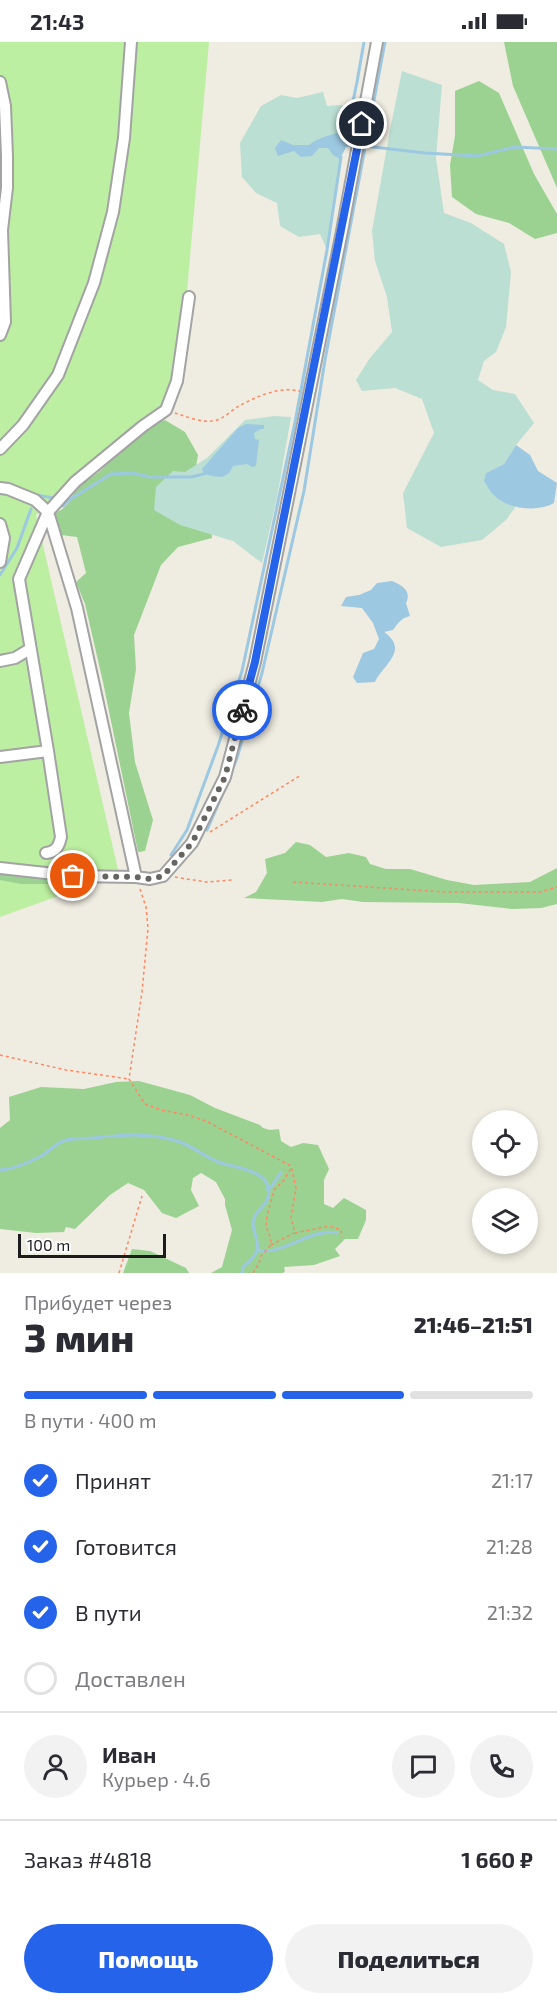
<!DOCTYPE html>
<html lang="ru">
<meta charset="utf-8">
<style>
body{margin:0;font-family:"Exo 2",sans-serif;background:#f2f2f3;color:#2b2b33;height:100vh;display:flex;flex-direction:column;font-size:22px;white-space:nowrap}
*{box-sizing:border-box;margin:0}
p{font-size:20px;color:#7c7c81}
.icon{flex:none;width:33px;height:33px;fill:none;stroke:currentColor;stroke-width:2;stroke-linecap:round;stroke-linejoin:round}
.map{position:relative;height:1231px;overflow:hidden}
.side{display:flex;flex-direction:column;background:#fff;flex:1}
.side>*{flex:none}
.tools{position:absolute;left:472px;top:1068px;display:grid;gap:12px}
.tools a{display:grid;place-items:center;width:66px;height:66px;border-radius:50%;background:#fff;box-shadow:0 3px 9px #0003;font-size:30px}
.scale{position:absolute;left:18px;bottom:15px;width:148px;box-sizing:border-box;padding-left:6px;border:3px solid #1c1c1c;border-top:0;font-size:16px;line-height:21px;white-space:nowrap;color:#1c1c1c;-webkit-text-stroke:4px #fff;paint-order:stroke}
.pin{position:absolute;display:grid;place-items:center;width:51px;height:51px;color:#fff;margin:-26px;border:3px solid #fff;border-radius:50%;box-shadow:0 2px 6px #0007}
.courier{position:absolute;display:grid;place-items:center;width:60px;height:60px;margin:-30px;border:4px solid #2563eb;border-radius:50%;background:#fff;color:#222;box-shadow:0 2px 8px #0007}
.head em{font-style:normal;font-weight:800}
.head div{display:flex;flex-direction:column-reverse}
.head{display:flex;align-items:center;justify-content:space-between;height:102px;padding:0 24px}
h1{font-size:39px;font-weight:800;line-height:45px}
.bar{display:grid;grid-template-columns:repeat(4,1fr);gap:9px 6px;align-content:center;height:72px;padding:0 24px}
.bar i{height:8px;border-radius:4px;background:#e1e1e2}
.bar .on{background:#2563eb}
.bar p{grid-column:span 4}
.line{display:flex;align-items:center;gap:15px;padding:0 24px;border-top:2px solid #e1e1e2}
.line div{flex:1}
.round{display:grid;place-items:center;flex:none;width:63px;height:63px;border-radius:32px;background:#f2f2f3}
ol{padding:0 24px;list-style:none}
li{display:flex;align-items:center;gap:18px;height:66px}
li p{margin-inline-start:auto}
li .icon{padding:6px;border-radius:50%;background:#2563eb;color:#fff;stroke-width:4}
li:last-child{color:#7c7c81}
li i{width:33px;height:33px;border:3px solid #e1e1e2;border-radius:50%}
.cta{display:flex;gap:12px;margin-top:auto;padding:12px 24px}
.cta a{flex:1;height:69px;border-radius:36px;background:#2563eb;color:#fff;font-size:24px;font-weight:800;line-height:69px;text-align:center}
.cta a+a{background:#f2f2f3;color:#2b2b33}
.status{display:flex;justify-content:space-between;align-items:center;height:42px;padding:0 30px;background:#fff;direction:ltr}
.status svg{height:16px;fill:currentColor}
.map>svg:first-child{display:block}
.grass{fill:#bcefa1}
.forest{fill:#9bd291}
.wetland{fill:#bcdfd3}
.water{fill:#9cc8e1}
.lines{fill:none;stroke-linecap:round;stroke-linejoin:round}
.stream{stroke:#9cc8e1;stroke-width:3}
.street-casing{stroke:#a3a3a3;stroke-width:14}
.path{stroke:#ff8761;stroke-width:1.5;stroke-dasharray:3 3;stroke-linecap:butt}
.street{stroke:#fff;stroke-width:10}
.done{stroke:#666561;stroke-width:6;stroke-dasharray:0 10.8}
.route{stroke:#2563eb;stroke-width:8}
</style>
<div class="status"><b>21:43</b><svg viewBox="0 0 49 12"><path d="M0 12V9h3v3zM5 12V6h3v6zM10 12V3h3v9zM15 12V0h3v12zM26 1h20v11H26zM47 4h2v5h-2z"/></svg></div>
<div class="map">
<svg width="557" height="1231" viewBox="0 0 557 1231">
<rect width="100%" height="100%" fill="#efece1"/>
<path class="grass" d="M0 0H209L178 351 36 473 119 832 0 875Z"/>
<path class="forest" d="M504 0H557V146L513 44Z
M479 39 499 51 534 132 557 172V191L535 197 509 181 476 172 452 155 450 123 455 94V49Z
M165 378 185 390 198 413 192 448 210 469 212 496 178 505 161 523 134 593 136 627 129 671 135 720 153 778 145 809 138 810 103 640 85 562 76 540 86 531 77 495 61 493 54 472C73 462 67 458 79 445 85 438 95 434 101 428 121 411 140 387 165 378Z
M296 800 310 803 326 815 349 811 366 815 370 822 386 827H410L447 838 474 843 530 840 557 826V862L541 866 512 867 459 861 363 860 342 857 322 860 244 856 256 850 267 831 265 817 285 811Z
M0 822 79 828 75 842H21L0 838Z
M139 1039 190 1053 215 1066 260 1083 263 1086 270 1088 279 1087 281 1099 291 1105 303 1101 318 1103 329 1127 324 1138V1162L333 1166 344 1156 366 1168V1178L358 1197H345L335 1207 340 1214 314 1223 284 1225 285 1229 283 1231H211L222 1225 232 1188 225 1163V1157L216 1140 201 1131 193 1136 191 1148 199 1164 176 1176 162 1171 144 1148 128 1141 110 1153 75 1187 66 1185 64 1190 36 1191 0 1187V1086L10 1078 9 1055 41 1045 84 1047 116 1040Z
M132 1207 150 1209 186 1226 189 1231H123Z"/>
<path class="wetland" d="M402 29 442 43 436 116 444 171 471 181 504 202 511 230 506 285 496 310 484 319 478 338 493 348 515 352 534 381 516 403 504 422 486 431C490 450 496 459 516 464L506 478 482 498 441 505 407 486 403 451 434 391 422 357 395 346 362 349 356 338 370 316 392 290 387 255 375 219 372 189 390 88Z
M323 50 327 64 340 63 351 66 348 87 349 97 358 103 346 105 341 115 327 208 320 192 299 195 280 184 277 161 256 151 242 135 240 101 261 64 281 53 297 56Z
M274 374 291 375 277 456 262 521 233 499 180 483 154 468 156 445 173 429 185 430 207 416 245 378Z"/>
<path class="water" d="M348 87 349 97 358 104 346 105 340 117 333 113 328 106H319L312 114 301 115 294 109 278 114 275 106 281 98 293 103H309C318 95 336 92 348 87Z
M246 382 264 383V387H261L254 391 255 397 259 398 256 424 252 425 247 422 233 424C227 439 217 435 204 432L202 427 238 386Z
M516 403 530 413 538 429 557 441 554 461C537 471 505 467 492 451 489 448 487 443 484 439L486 431 504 422Z
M392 539C402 543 412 549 406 561L410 574C401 576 398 581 393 588L384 590C410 608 383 623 375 640L357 641 353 635 363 611 374 607 379 597 373 581 362 566 341 564 346 555 359 553 371 548 377 541Z"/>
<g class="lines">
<path class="stream" d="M347 88 357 40 364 0
M365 104 425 111 477 114 515 105 557 107
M37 453 53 456
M63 464 69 458 111 432 132 431 150 435H191L204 432
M0 533 17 506 31 467
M231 731 237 716 262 631 304 449 325 318 385 0
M207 788 224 749
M171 813 187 788 218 704 242 629 295 380 327 208 341 115
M0 1128C15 1127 30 1120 43 1113 50 1108 58 1100 66 1098 75 1096 84 1097 93 1096 122 1093 152 1090 180 1100 194 1105 206 1116 221 1121 238 1126 278 1130 267 1158 264 1165 259 1167 256 1172 244 1191 274 1202 243 1225L242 1231
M267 1147 272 1144 281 1130
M257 1208C282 1215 311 1185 337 1191"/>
<g class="street-casing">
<path id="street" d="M0 40 5 64 7 114V146L2 188 5 280 0 293
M0 407 23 383 58 333 94 241 113 170 124 96 131 0
M0 446 8 447 35 458 48 470 77 566 136 835 73 834 0 826
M0 482 4 496 0 520
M0 619 15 616 30 607
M0 715 48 709 19 537 48 470 75 440 143 384 166 368 177 339 189 255
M46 811C56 810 59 804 61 795L48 709
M136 835 150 837 163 834 192 801 225 735 255 620 342 189 377 0"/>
</g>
<path class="path" d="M175 371C188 375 203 382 217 378 224 376 231 369 237 365 256 355 278 344 300 349
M210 790 301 733
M175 835 206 840 232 838
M293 840 445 850H540L557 845
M140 847 146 865 148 886 142 950 129 1037 145 1062 161 1068 187 1073 206 1079 291 1124 296 1146 291 1176 295 1191 325 1185H333L341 1188 342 1195
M0 1013 66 1028 129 1037
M271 1203 294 1191
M119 1231 142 1154
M253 1231 259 1221 261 1214 270 1204 271 1197 266 1184 267 1174 274 1148 284 1138 291 1126"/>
<use href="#street" class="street"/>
</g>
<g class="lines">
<path class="done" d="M73 834 136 835 150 837 163 834 192 801 225 735 242 668"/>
<path class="route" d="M242 668 255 620 362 82"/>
</g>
</svg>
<div class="tools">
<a><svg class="icon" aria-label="locate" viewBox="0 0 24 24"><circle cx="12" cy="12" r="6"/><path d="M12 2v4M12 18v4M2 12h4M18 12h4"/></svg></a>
<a><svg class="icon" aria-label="layers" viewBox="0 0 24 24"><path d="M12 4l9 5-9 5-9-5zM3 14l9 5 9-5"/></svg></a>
</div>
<div class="scale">100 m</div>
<div class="pin" style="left:73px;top:834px;background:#ea580c"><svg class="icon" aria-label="bag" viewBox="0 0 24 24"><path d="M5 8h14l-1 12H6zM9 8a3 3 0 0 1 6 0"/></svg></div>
<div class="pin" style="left:362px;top:82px;background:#1f2937"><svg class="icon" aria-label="home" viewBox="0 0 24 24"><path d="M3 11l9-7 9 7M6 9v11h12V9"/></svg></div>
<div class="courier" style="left:242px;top:668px"><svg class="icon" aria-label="bike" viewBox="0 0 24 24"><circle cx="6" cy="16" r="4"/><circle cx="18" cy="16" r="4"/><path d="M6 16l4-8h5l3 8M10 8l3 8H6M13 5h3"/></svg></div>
</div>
<section class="side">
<div class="head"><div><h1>3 мин</h1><p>Прибудет через</p></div><em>21:46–21:51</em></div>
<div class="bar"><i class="on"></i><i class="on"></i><i class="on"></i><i></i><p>В пути · 400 m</p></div>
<ol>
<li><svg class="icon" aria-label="check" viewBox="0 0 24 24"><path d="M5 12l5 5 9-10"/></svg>Принят<p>21:17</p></li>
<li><svg class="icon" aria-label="check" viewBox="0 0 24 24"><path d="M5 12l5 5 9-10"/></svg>Готовится<p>21:28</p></li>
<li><svg class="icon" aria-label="check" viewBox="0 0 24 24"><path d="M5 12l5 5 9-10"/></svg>В пути<p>21:32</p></li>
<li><i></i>Доставлен</li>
</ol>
<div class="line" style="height:108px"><a class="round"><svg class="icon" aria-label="person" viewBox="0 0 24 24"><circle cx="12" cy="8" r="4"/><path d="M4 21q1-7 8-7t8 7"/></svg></a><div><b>Иван</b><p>Курьер · 4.6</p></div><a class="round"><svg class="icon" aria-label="chat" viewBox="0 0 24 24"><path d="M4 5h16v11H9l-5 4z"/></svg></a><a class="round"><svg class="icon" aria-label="phone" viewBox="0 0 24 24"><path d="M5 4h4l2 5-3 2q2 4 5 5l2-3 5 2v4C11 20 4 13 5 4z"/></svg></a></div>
<div class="line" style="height:78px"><div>Заказ #4818</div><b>1 660 ₽</b></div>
<div class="cta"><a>Помощь</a><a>Поделиться</a></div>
</section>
